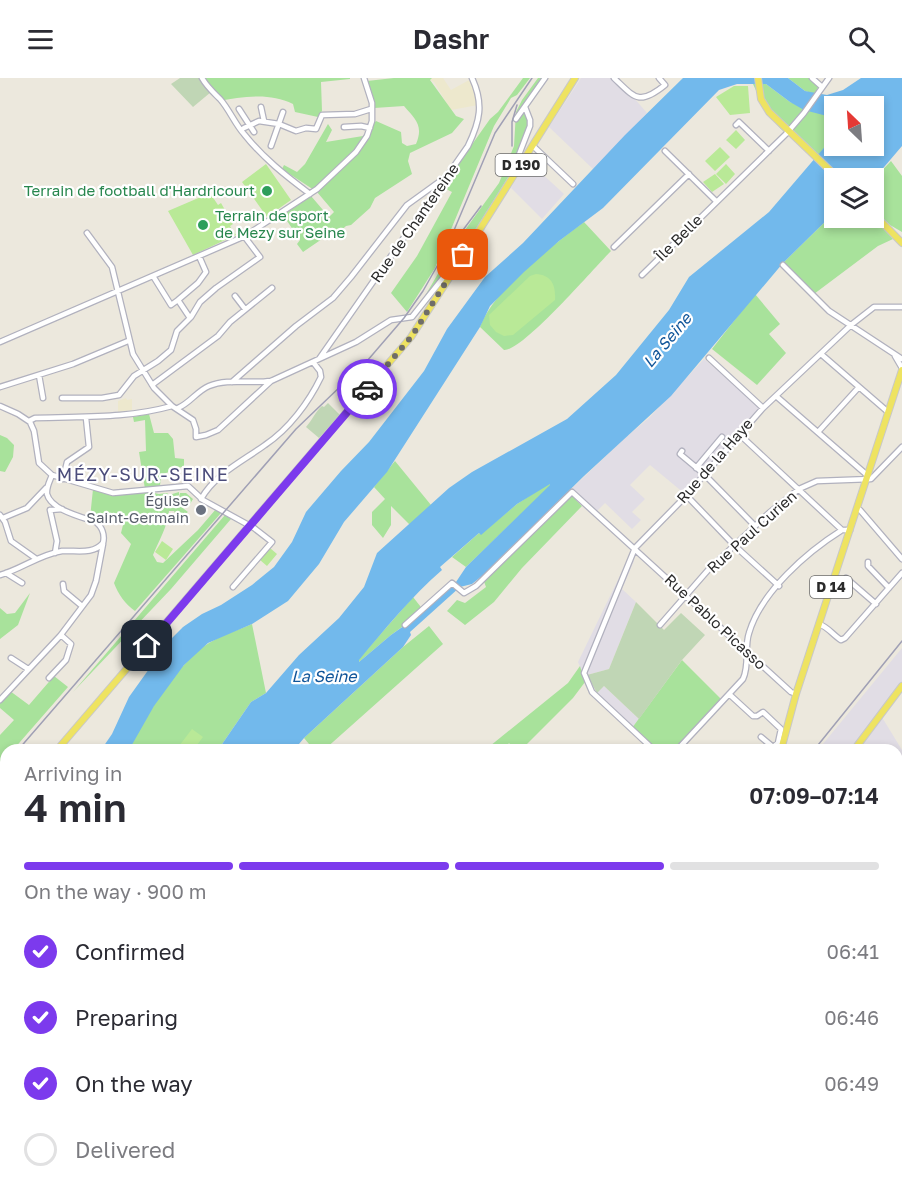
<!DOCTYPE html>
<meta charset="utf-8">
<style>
body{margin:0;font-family:"Golos Text",sans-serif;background:#f2f2f3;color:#2b2b33;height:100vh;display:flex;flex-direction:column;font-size:22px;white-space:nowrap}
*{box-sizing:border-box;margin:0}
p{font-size:20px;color:#7c7c81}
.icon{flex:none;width:33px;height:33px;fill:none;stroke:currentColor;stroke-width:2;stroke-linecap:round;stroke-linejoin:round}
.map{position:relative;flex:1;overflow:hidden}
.panel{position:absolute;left:0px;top:666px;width:903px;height:450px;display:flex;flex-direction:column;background:#fff;border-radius:18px 18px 0 0;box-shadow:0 3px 9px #0003}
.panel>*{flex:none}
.needle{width:39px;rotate:335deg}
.controls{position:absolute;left:824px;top:18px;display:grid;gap:12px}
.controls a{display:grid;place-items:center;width:60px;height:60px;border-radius:0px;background:#fff;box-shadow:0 3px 9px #0003;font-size:30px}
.pin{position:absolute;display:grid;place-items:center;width:51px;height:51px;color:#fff;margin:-26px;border-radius:12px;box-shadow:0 3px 9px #0006}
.courier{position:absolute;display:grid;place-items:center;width:60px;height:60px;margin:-30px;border:4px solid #7c3aed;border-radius:50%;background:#fff;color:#222;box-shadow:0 2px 8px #0007}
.overview em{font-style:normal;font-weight:600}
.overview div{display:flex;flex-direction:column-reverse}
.overview{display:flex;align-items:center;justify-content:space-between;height:102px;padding:0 24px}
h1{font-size:39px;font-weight:600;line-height:45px}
.bar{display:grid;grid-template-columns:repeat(4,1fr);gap:9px 6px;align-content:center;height:72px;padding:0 24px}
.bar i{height:8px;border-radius:4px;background:#e1e1e2}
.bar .active{background:#7c3aed}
.bar p{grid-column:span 4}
ol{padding:0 24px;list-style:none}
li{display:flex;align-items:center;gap:18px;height:66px}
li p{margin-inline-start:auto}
li .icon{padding:6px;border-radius:50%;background:#7c3aed;color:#fff;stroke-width:4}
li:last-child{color:#7c7c81}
li i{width:33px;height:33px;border:3px solid #e1e1e2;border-radius:50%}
header{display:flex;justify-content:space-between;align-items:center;height:78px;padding:0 24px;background:#fff;font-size:27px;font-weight:600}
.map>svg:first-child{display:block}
.industrial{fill:#e1dde5}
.education{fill:#ede8cd}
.green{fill:#a8e29b}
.cemetery{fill:#c0d6b5}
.pitch{fill:#b9e997}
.water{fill:#72b9ec;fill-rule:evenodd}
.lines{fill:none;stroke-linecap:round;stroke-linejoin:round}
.minor-casing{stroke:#b1b1be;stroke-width:7}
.major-casing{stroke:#c8c8c8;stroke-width:8}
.minor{stroke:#fff;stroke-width:4.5}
.major{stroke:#eee361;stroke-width:6}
.rail{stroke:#a0a0b5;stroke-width:1.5}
.done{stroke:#6f6d69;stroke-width:6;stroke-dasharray:0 10.8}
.route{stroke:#7c3aed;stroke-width:8}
.leisure-dot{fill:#2e9e5b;stroke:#fff;stroke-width:2}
.worship-dot{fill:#6b7280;stroke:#fff;stroke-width:2}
.labels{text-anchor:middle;stroke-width:4.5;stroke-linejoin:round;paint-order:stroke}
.shield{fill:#fff;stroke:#6b6b6b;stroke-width:1.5}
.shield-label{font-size:14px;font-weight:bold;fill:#2b2b2b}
.leisure-label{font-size:15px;fill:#27864d;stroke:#fff;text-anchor:end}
.street-label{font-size:15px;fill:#2b2b2b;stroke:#fff}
.worship-label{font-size:15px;fill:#5b616d;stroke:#fff;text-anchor:end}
.water-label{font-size:16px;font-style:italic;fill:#105599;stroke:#fff}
.quarter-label{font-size:18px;letter-spacing:1.5px;fill:#4c4d7b;stroke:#fff}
</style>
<header><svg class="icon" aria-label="menu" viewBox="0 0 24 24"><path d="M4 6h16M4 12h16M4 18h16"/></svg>Dashr<svg class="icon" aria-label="search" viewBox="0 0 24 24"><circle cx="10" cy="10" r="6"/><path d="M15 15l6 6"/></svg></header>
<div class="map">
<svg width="902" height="1116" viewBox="0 0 902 1116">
<rect width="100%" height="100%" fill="#ece8dd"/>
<path class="industrial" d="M581 0H611L634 20 647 35 593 91 549 49Z
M524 88 533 96 538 92 564 116 542 141 511 110Z
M704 281 761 329 685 416 650 387 630 407 645 421 632 434 641 442 632 451 605 425 593 437 568 414 625 360 649 340Z
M629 479 634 483 622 511 636 524 609 591 587 597 596 615 604 608 639 641 632 650 590 612 578 584Z
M902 570V606L880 636 902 672V909L897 913V672H818Z
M6 969V1110H144L148 1116H0V976Z
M676 1110H857L855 1116H675Z"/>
<path class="education" d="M432 0H443L451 12 471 1 478 27 451 32 434 4 430 2Z
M126 320 127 322 132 321V332L118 334V323Z"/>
<path class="green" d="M200 0H350V1L321 4 322 33 318 39 295 34 293 26C269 14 243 19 218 23Z
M394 0H432L430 2 456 38 464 41 452 55 410 75 408 83 412 96 375 120 370 130 351 147 346 148 334 159 322 161 303 174 297 166 300 162 283 137 311 118 329 139 334 134 317 114 282 91 284 87 297 94 305 86 328 46 332 52 326 64 363 58 376 43 401 54 402 65 407 68 416 66C424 47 415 41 404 28L374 30V23L367 3Z
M523 0H530L517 17 511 20 494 48 435 190 407 234 391 215 417 178 452 114 442 109 490 41 498 34Z
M538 0H542L521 30 527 36 529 45 512 93 452 189 440 200 418 230 457 163 499 105 514 68 516 34 522 22Z
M788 0H810L819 7 815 16 805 13Z
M753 6H766L790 24 827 38 834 37V58L815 81 780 50 765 32Z
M891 83 902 98V154L890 147 873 131V102Z
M834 135V140L873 139 893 161 878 168 814 216 783 185Z
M584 144 611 173C594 190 522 274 504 272L480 249C493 212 553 167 584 144Z
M755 216 780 246 769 256 786 275 757 307 712 271Z
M149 336 154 355H168L173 361 175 380 184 381V388L161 397 160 408 145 411 139 374 146 373 145 342 134 344 133 339Z
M0 357 7 360 14 367 13 379 5 394 0 393Z
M395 383 431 427 410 447 391 428V447L383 460 372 447V434L385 421 374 409Z
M549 405 551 407 466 489 452 479 479 455 481 456 517 426Z
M93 411 113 416 145 413 159 416 167 415 169 417 179 414V417L167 421 171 430 180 428 188 434 178 441 174 433H169C167 450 159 462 153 477L157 484 163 485 198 452 216 431 221 435 135 533C125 526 118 516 114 505L131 466 121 455 123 447 117 439H103L97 443 90 440Z
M568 414 582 428 522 490 494 524 465 547 447 533 457 522 465 525 486 509 482 498Z
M180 415H186L193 421 190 426 183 427 178 424Z
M225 437 231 441 171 511 73 614Z
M30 515 18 547 0 561V530L7 536 15 535Z
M413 519 424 533 391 557 359 584 358 582Z
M252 546 266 615 251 624 218 672H129C144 640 179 583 209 565 222 557 238 552 252 546Z
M429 548 443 566 324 672H314L304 660 403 569Z
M682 582 722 622 674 672H657L632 650Z
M580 588 585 604 573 620 521 672 514 671 509 665 504 672 490 668 568 605Z
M54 598 68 609 13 672H6V680L0 687V657L14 642 0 630V624L10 613 29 627Z
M6 798V876L0 884V802Z
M315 1110H410L405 1116H307Z
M414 1110H440V1112L436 1116H409Z
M457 1110H676L675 1116H452Z"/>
<path class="cemetery" d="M180 0H200L211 14 193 29 171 6Z
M328 325 340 337 319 360 306 349C313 341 315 334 322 328L324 329Z
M636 524 664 552 681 535 705 557 682 582 639 641 604 608 597 615 587 597 609 591Z"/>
<path class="pitch" d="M734 8H748L750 35 730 37 716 19Z
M736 52 745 62 736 71 726 62Z
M720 69 730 79 715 93 705 83Z
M266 86 291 122 267 139 242 104Z
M726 86 735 96 726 106 716 96Z
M715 96 724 106 712 114 703 104Z
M210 115 218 127 221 125 233 146 230 148 236 157 193 177 168 133Z
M536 196C552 197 556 208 555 222L513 257 504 258 496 254 490 247 489 237 530 198Z
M162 463 173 471 166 482 155 474Z
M270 470 277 476 267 488 260 482Z
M192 651 203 659 193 672H176Z"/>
<path class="water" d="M683 0H788L805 13 827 17 843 12 861 0H902V68L873 102 834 100V135L783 185 671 318 584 398 482 498 472 506 460 509 410 554 411 557 403 569 304 660 294 672H218L251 624 266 615 299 577 339 540 364 509 377 475 449 410 472 394 567 341 616 297 669 232 689 199 769 134 834 58V68H873V28H834V37L827 38 804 32 790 24 766 6H737L719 12 603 130 559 163 524 194 490 228 480 249 387 394 344 444 319 486 288 523 252 546 208 565 184 587 154 628 129 672H101L112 656 129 619 169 563 183 549 202 536 221 527 252 507 274 489 292 464 306 434 341 393 369 364 424 293 447 251 485 199 523 165 625 57ZM550 406V407L466 489 452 510H450L422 535 391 557 359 584V582C385 551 411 519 442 492L440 489 479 455 481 457 517 426Z
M6 763V798L0 802V767Z
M6 876V969L0 976V884Z"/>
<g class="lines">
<g class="minor-casing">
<path id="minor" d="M202 0C207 9 213 14 220 21 229 31 235 46 244 56 263 80 286 98 310 116
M614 0C635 20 639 28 665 7L659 0
M812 0 821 8
M261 29 264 43
M239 31 254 54
M516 41 545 0
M736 47 739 44 769 73
M344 49 361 48 370 50
M244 50 259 43 279 46 296 53 306 50 316 51 322 37 355 36 371 31
M271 68 283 34
M533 68 573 106
M665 73 716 123
M517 93 515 87 530 48V42L525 29
M87 155 112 189 133 276 154 310 172 328 193 342 196 351V359L206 357 218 352 271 303
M614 169 689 96
M783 187 829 233 902 281
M642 197 786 56 804 35 829 0
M153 198 171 227 178 222 190 240
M235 218 245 231
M178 222 198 205 206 194 199 178
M0 264 245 158 317 111 356 74 367 58 372 43V25L364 0
M821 276 888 334
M895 278 902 290
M709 280 763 330
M319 281 468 68C480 43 484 26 472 0
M39 297 43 320
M232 304 296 248 333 220 351 199 407 127 443 101
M152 307 218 258 230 244 272 210
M0 309 73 286 128 263
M776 318 867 397
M62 320H102L119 317 134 298 158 283 171 272 177 253 191 239 200 224 216 210 260 179 244 158
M0 328 18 336 30 344 34 353 39 385 52 397 113 415 188 408 203 422 254 450 272 464 233 509
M178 330C190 325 197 313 209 308 228 300 250 306 271 303L356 264 391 242 412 239 447 195H454
M29 343 35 340C83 338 125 341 172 328
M818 354 859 309
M739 356 842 452
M682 373 680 376 704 396 755 448
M696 390 722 359
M63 401 67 384 89 369 86 340
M686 417 735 468 779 508
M201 421C215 396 243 383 265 367 289 351 309 324 321 299L320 293 313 284
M857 431 860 432 902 481
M0 437 5 444 11 463 35 480
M3 440 27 430 46 410
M55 475 57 463 50 432 62 431
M868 484V488L889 510
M6 495 22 505
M0 497C22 491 38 477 62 473 76 472 93 477 103 465 105 457 102 449 96 444 82 439 51 432 47 416 46 409 50 403 52 397
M846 500 876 526
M63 506 64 513 82 528
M819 546C828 549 833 557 841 562L845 560 902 495
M405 547 452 505 464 515 476 508 572 414 791 614 796 616
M660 547 709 491 769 435 799 411 817 403 871 401 902 369
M11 580 28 591
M49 600 66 582 71 566 61 557
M729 616 753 638H757L763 634 781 651 778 665 773 669 761 659
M0 622 60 558 91 517 96 503 103 466
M654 672 592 614 584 595 635 470 683 421 763 330 851 247 874 229H902
M677 672 743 601C750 586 744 570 749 555 761 514 807 474 842 452H850
M897 766 902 762
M724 1110 728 1116
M701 1116 722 1110
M813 1116 815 1110"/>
</g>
<g class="major-casing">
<path id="major" d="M758 0 761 21 769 34 838 100
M873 135 902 165
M470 167 575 0
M57 672 411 259 471 166
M781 672 796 616 902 292
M854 672 902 608
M0 729 6 723
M681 1116 682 1110"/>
</g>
<use href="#minor" class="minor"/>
<use href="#major" class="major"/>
<path class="rail" d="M512 68V44L517 27
M457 160 481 128
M18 672 296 351 367 283 404 240 423 213 444 176 495 55 532 0
M814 672 902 563
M0 693 6 686
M449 1116 454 1110"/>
</g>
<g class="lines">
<path class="done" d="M367 311 412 258 463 177"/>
<path class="route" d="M147 568 367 311"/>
</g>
<g class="leisure-dot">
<circle cx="267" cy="113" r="6"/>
<circle cx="203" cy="147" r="6"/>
</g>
<circle class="worship-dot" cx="201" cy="432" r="6"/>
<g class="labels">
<g class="shield">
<rect x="495.5" y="76" width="51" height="22" rx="4.5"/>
<rect x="810" y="498" width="42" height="22" rx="4.5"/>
</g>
<g class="shield-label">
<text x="521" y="92">D 190</text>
<text x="831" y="514">D 14</text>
</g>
<g class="leisure-label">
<text x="255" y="118">Terrain de football d'Hardricourt</text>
<text x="215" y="143" text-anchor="start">Terrain de sport<tspan x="215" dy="17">de Mezy sur Seine</tspan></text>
</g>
<g class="street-label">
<text transform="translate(415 145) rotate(-55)" y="5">Rue de Chantereine</text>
<text transform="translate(679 160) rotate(-45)" y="5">Île Belle</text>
<text transform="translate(715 383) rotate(-49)" y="5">Rue de la Haye</text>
<text transform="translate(752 454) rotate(-42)" y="5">Rue Paul Curien</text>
<text transform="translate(715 544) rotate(43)" y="5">Rue Pablo Picasso</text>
</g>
<g class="worship-label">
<text x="189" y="428">Église<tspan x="189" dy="17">Saint-Germain</tspan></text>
</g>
<g class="water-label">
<text transform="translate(667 262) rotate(-50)" y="6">La Seine</text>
<text x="324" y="604">La Seine</text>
</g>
<g class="quarter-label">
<text x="143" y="403">MÉZY-SUR-SEINE</text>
</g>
</g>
</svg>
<div class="controls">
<a><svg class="needle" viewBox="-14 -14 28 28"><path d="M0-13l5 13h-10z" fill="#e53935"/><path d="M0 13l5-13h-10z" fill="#7c7c81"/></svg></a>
<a><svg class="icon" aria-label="layers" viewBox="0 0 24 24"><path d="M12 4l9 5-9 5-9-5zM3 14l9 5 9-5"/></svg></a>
</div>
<div class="pin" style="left:463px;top:177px;background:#ea580c"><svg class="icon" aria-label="bag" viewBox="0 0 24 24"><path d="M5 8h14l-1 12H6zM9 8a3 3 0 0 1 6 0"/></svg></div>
<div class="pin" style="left:147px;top:568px;background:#1f2937"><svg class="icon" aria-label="home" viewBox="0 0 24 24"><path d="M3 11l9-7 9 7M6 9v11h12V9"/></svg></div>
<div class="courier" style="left:367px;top:311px"><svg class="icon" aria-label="car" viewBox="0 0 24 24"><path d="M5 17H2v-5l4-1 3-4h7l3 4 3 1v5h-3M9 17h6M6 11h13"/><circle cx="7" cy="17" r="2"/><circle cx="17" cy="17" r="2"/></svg></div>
<section class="panel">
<div class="overview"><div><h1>4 min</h1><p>Arriving in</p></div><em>07:09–07:14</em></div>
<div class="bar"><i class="active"></i><i class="active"></i><i class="active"></i><i></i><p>On the way · 900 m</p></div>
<ol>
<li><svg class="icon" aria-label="check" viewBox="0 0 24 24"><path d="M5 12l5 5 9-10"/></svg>Confirmed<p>06:41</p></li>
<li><svg class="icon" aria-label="check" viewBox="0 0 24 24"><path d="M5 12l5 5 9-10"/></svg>Preparing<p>06:46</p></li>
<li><svg class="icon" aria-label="check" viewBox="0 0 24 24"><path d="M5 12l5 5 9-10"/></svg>On the way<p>06:49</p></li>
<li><i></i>Delivered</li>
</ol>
</section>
</div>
